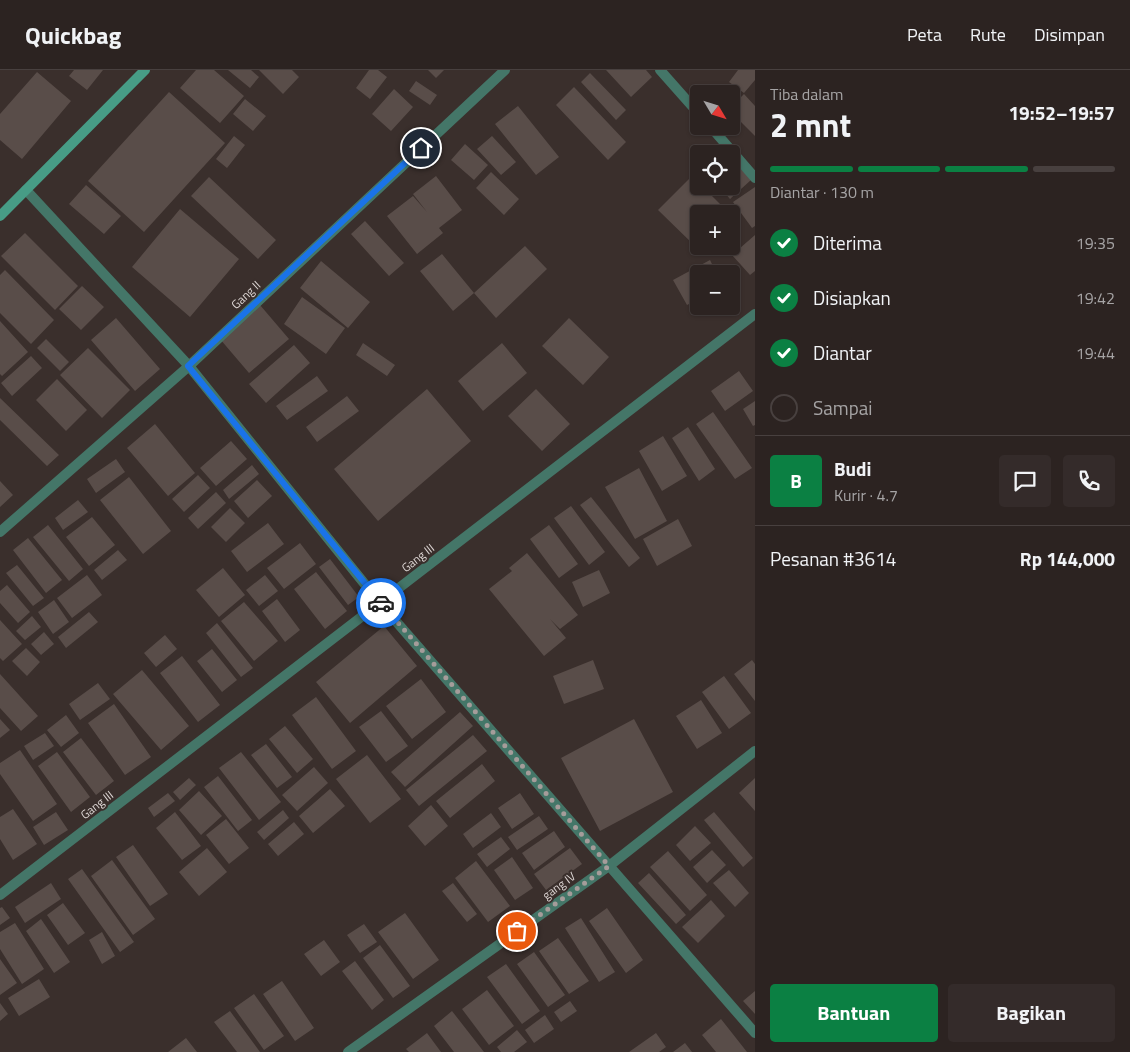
<!DOCTYPE html>
<html lang="id">
<meta charset="utf-8">
<style>
body{margin:0;font-family:"Titillium Web",sans-serif;background:#342b2a;color:#f1f3f6;height:100vh;display:flex;flex-direction:column;font-size:19px;white-space:nowrap}
*{box-sizing:border-box;margin:0}
p{font-size:16px;color:#a6a4a5}
.icon{flex:none;width:28px;height:28px;fill:none;stroke:currentColor;stroke-width:2;stroke-linecap:round;stroke-linejoin:round}
.map{position:relative;flex:1;overflow:hidden}
.sheet{display:flex;flex-direction:column;background:#2c2321;width:375px}
.sheet>*{flex:none}
.needle{width:32px;rotate:128deg}
.controls{position:absolute;left:690px;top:15px;display:grid;gap:10px}
.controls a{display:grid;place-items:center;width:50px;height:50px;border-radius:5px;background:#2c2321;box-shadow:0 1px 4px #0004,0 0 0 1px #48403f;font-size:25px}
.pin{position:absolute;display:grid;place-items:center;width:42px;height:42px;color:#fff;margin:-21px;border:2px solid #fff;border-radius:50%;box-shadow:0 1px 5px #0007}
.courier{position:absolute;display:grid;place-items:center;width:50px;height:50px;margin:-25px;border:4px solid #1a73e8;border-radius:50%;background:#fff;color:#222;box-shadow:0 1px 6px #0007}
.summary em{font-style:normal;font-weight:700}
.summary div{display:flex;flex-direction:column-reverse}
.summary{display:flex;align-items:center;justify-content:space-between;height:85px;padding:0 15px}
h1{font-size:32px;font-weight:700;line-height:38px}
.bar{display:grid;grid-template-columns:repeat(4,1fr);gap:8px 5px;align-content:center;height:60px;padding:0 15px}
.bar i{height:6px;border-radius:4px;background:#48403f}
.bar .current{background:#0b8043}
.bar p{grid-column:span 4}
.line{display:flex;align-items:center;gap:12px;padding:0 15px;border-top:1px solid #48403f}
.line div{flex:1}
.round{display:grid;place-items:center;flex:none;width:52px;height:52px;border-radius:5px;background:#342b2a}
ol{padding:0 15px;list-style:none}
li{display:flex;align-items:center;gap:15px;height:55px}
li p{margin-inline-start:auto}
li .icon{padding:5px;border-radius:50%;background:#0b8043;color:#fff;stroke-width:4}
li:last-child{color:#a6a4a5}
li i{width:28px;height:28px;border:2px solid #48403f;border-radius:50%}
.primary-button{display:flex;gap:10px;margin-top:auto;padding:10px 15px}
.primary-button a{flex:1;height:58px;border-radius:5px;background:#0b8043;color:#fff;font-size:20px;font-weight:700;line-height:58px;text-align:center}
.primary-button a+a{background:#342b2a;color:#f1f3f6}
header{display:flex;align-items:center;gap:30px;box-sizing:border-box;height:70px;padding:0 25px;background:#2c2321;border-bottom:1px solid #48403f}
header strong{font-size:24px}
nav{display:flex;gap:28px;margin-inline-start:auto;font-size:18px}
main{display:flex;flex:1;min-height:0}
.map>svg:first-child{display:block}
.building{fill:#594d49}
.lines{fill:none;stroke-linecap:round;stroke-linejoin:round}
.minor{stroke:#447668;stroke-width:10}
.secondary{stroke:#479c86;stroke-width:10}
.done{stroke:#a59c9a;stroke-width:5;stroke-dasharray:0 9}
.route{stroke:#1a73e8;stroke-width:6}
.labels{text-anchor:middle;stroke-width:4;stroke-linejoin:round;paint-order:stroke}
.street-label{font-size:12px;fill:#ded7d5;stroke:#3a2f2c}
</style>
<header>
<strong>Quickbag</strong>
<nav><a>Peta</a><a>Rute</a><a>Disimpan</a></nav>
</header>
<main>
<div class="map">
<svg width="755" height="982" viewBox="0 0 755 982">
<rect width="100%" height="100%" fill="#3a2f2c"/>
<path class="building" d="M74 0H103L87 20 69 6Z
M196 0H214L244 26 220 53 180 18Z
M228 0H251L259 7 250 18Z
M259 0H292L299 7 283 24Z
M369 0H378L387 7 370 29 356 18Z
M428 0H444L436 8Z
M606 0H646L652 7 631 27Z
M738 0H755V10L744 23 729 12Z
M37 2 71 31 22 89 0 70V44Z
M590 3 626 40 616 50 581 12Z
M416 11 437 25 430 35 409 21Z
M574 17 626 72 608 90 556 35Z
M394 19 413 37 391 61 372 44Z
M169 22 225 73 144 162 88 111Z
M744 24 755 36V66L731 42V37Z
M245 29 266 46 253 61 233 44Z
M518 36 559 87 536 105 495 54Z
M234 66 245 75 227 98 216 89Z
M492 66 516 92 501 105 477 79Z
M465 74 488 95 474 110 451 90Z
M731 87 751 110 730 129 719 116H731Z
M491 102 519 129 504 145 476 118Z
M436 106 462 140 439 158 443 163 417 184 387 146 413 126 427 142 413 124Z
M692 106 699 113V116H702L730 144H699V175L696 177 658 140Z
M209 107 276 170 258 189 191 126Z
M86 115 121 146 104 164 69 134Z
M755 117V156L752 158 733 132Z
M180 139 239 189 190 247 132 197Z
M365 151 404 193 389 206 351 164Z
M25 163 78 216 55 240 1 186Z
M755 165V201L750 205 732 185Z
M525 176 547 199 496 248 474 223Z
M442 184 474 223 453 241 420 201Z
M710 190 717 204H699V229L687 235 673 210Z
M321 191 370 232 348 258 300 218Z
M5 200 54 250 31 274 0 243V205Z
M82 216 104 237 81 260 59 239Z
M302 227 345 258 326 284 284 254Z
M260 235 289 269 249 303 220 269Z
M116 248 160 299 135 321 91 270Z
M569 248 609 287 583 315 542 276Z
M0 251 28 282 2 306 0 304Z
M46 269 69 292 60 301 37 278Z
M363 273 395 295 387 306 356 285Z
M502 273 527 303 483 341 458 311Z
M294 275 310 293 266 333 249 314Z
M88 278 130 320 102 348 60 305Z
M31 286 42 298 12 326 1 313Z
M739 301 753 321 725 341 711 321Z
M317 306 328 321 287 350 276 336Z
M57 309 87 340 66 361 36 330Z
M427 319 471 371 378 451 334 399Z
M536 319 570 354 542 381 508 346Z
M347 326 359 341 317 372 306 357Z
M0 328 59 385 47 396 0 350Z
M755 331V355L753 356 743 339Z
M713 342 752 398 735 409 696 354Z
M155 354 195 403 168 426 127 378Z
M688 357 715 399 699 411 672 368Z
M663 366 687 406 662 421 639 381Z
M231 371 247 389 216 416 200 398Z
M116 389 125 402 96 423 87 409Z
M252 395 259 404 229 429 223 420Z
M639 398 667 451 635 469 605 417Z
M198 405 210 418 184 442 172 429Z
M129 407 171 461 143 484 100 430Z
M257 410 272 426 248 448 234 431Z
M0 411 13 425 0 437Z
M216 422 226 433 198 459 188 448Z
M591 427 640 488 629 497 580 435Z
M78 430 88 442 63 460 55 448Z
M571 436 605 482 589 495 554 448Z
M230 438 245 453 226 472 211 457Z
M92 447 115 475 89 496 66 467Z
M678 449 692 476 657 496 643 469Z
M268 453 284 474 247 502 231 481Z
M48 455 83 499 69 511 33 467Z
M549 455 578 494 559 508 530 469Z
M28 468 62 510 46 523 13 480Z
M300 473 316 494 284 519 267 498Z
M118 480 127 490 102 510 94 500Z
M527 483 578 545 560 559 550 549 566 568 544 586 489 519 512 501 509 498Z
M330 489 359 527 348 535 319 497Z
M17 495 44 528 33 536 6 503Z
M223 498 245 525 219 547 196 520Z
M599 500 610 523 583 537 572 512Z
M316 502 347 541 325 559 294 519Z
M87 505 102 525 72 548 57 528Z
M265 505 278 521 259 536 246 520Z
M7 515 30 542 18 553 0 533V521Z
M277 529 300 560 285 572 262 541Z
M54 530 69 552 53 564 38 542Z
M244 532 278 571 254 591 221 551Z
M89 542 98 552 66 578 58 567Z
M32 546 41 557 25 570 16 561Z
M0 550 22 574 3 591 0 588Z
M217 553 253 598 241 607 206 563Z
M384 556 417 596 350 653 316 612Z
M44 562 54 574 41 585 31 574Z
M165 565 177 579 156 597 144 583Z
M26 578 40 592 27 606 12 591Z
M212 579 237 610 222 622 197 591Z
M182 586 220 635 198 652 160 603Z
M593 590 604 619 564 634 553 606Z
M752 590 755 594V631L734 604Z
M142 600 189 656 161 680 113 624Z
M0 604 38 646 21 661 0 638Z
M724 606 751 643 729 659 702 622Z
M421 609 446 642 412 669 386 636Z
M98 613 110 629 80 650 69 634Z
M316 627 356 681 332 699 292 645Z
M701 630 722 663 697 679 676 646Z
M114 634 151 687 125 705 88 653Z
M381 641 408 676 386 692 359 657Z
M460 642 473 656 405 717 391 702Z
M66 645 79 663 61 677 47 660Z
M0 649 10 660 0 668Z
M634 649 673 722 600 761 561 688Z
M285 656 313 689 297 703 269 669Z
M45 663 54 676 33 690 24 676Z
M473 665 487 681 419 736 406 720Z
M81 668 114 711 96 725 63 682Z
M266 674 292 707 277 718 251 685Z
M20 680 57 734 33 751 0 704V693Z
M57 682 90 727 71 742 38 696Z
M241 682 281 732 259 750 219 698Z
M367 685 401 729 370 753 336 709Z
M482 694 495 711 450 748 436 731Z
M314 697 328 713 297 741 282 725Z
M218 706 252 750 238 761 204 717Z
M189 708 196 715 180 730 173 722Z
M755 708V741L739 723Z
M330 719 345 736 313 763 299 746Z
M199 721 222 746 201 765 179 740Z
M168 723 175 731 154 747 148 738Z
M520 723 534 744 512 759 498 738Z
M431 735 448 756 425 776 408 756Z
M13 739 37 774 13 790 0 769V747Z
M283 740 289 748 264 770 257 762Z
M56 742 68 760 44 775 33 757Z
M175 742 201 776 182 790 156 758Z
M714 742 753 788 743 797 704 750Z
M491 743 501 757 473 778 463 764Z
M539 746 548 759 517 780 508 767Z
M226 749 249 778 229 794 206 765Z
M294 752 304 764 278 786 268 774Z
M695 756 711 773 690 791 676 775Z
M554 761 565 777 534 800 522 783Z
M501 767 510 779 487 797 477 784Z
M133 775 168 824 150 836 116 787Z
M207 778 227 802 199 826 179 802Z
M570 778 582 794 546 820 534 804Z
M712 780 726 795 707 813 693 797Z
M668 781 707 825 690 841 650 797Z
M512 787 533 818 515 830 494 800Z
M112 790 155 849 133 865 91 806Z
M476 791 510 836 488 852 455 808Z
M82 799 134 872 120 882 68 809Z
M729 800 749 823 735 837 713 813Z
M649 803 686 845 676 854 638 813Z
M51 813 61 829 25 853 15 837Z
M453 813 477 844 467 852 442 821Z
M711 830 725 846 698 873 682 857Z
M63 833 85 863 68 875 47 845Z
M2 837 10 848 0 855V838Z
M607 838 643 890 626 903 589 851Z
M405 843 439 890 413 909 378 862Z
M581 848 615 902 599 912 565 858Z
M41 849 70 892 54 903 26 861Z
M15 853 44 899 22 914 0 879V862Z
M364 854 377 872 360 883 347 865Z
M102 862 115 886 102 894 89 870Z
M558 868 589 911 569 924 539 881Z
M324 870 340 892 321 906 304 884Z
M380 875 410 916 393 928 363 888Z
M534 882 565 925 548 937 517 894Z
M0 889 17 913 0 925Z
M355 891 384 930 372 940 342 901Z
M506 894 540 941 522 954 487 907Z
M39 909 50 927 19 946 8 928Z
M282 911 314 958 295 971 263 924Z
M487 920 514 956 489 975 462 939Z
M755 921V944L743 931Z
M254 924 284 966 264 980 234 938Z
M570 931 577 941 561 952 554 942Z
M0 933 8 944 0 951Z
M230 941 260 982H237L214 952Z
M452 941 484 982H454L434 956Z
M545 945 554 959 534 973 525 960Z
M721 949 747 982H716L702 965Z
M517 960 527 972 514 982H501L497 977Z
M427 963 441 982H409L406 979Z
M656 963 666 977 659 982H629Z
M186 968 197 982H168Z
M685 973 692 982H673Z"/>
<g class="lines">
<path class="minor" d="M660 0 699 44
M710 56 755 108
M26 120 189 296 380 533 755 963
M0 462 189 296 505 0
M0 825 755 244
M348 982 609 796 755 681"/>
<path class="secondary" d="M0 146 145 0"/>
</g>
<g class="lines">
<path class="done" d="M381 533 609 796 517 861"/>
<path class="route" d="M381 533 188 296 421 78"/>
</g>
<g class="labels">
<g class="street-label">
<text transform="translate(246 225) rotate(-43)" y="4">Gang II</text>
<text transform="translate(418 488) rotate(-38)" y="4">Gang III</text>
<text transform="translate(97 735) rotate(-38)" y="4">Gang III</text>
<text transform="translate(559 816) rotate(-36)" y="4">gang IV</text>
</g>
</g>
</svg>
<div class="controls">
<a><svg class="needle" viewBox="-14 -14 28 28"><path d="M0-13l5 13h-10z" fill="#e53935"/><path d="M0 13l5-13h-10z" fill="#a6a4a5"/></svg></a>
<a><svg class="icon" aria-label="locate" viewBox="0 0 24 24"><circle cx="12" cy="12" r="6"/><path d="M12 2v4M12 18v4M2 12h4M18 12h4"/></svg></a>
<a>+</a>
<a>−</a>
</div>
<div class="pin" style="left:517px;top:861px;background:#ea580c"><svg class="icon" aria-label="bag" viewBox="0 0 24 24"><path d="M5 8h14l-1 12H6zM9 8a3 3 0 0 1 6 0"/></svg></div>
<div class="pin" style="left:421px;top:78px;background:#1f2937"><svg class="icon" aria-label="home" viewBox="0 0 24 24"><path d="M3 11l9-7 9 7M6 9v11h12V9"/></svg></div>
<div class="courier" style="left:381px;top:533px"><svg class="icon" aria-label="car" viewBox="0 0 24 24"><path d="M5 17H2v-5l4-1 3-4h7l3 4 3 1v5h-3M9 17h6M6 11h13"/><circle cx="7" cy="17" r="2"/><circle cx="17" cy="17" r="2"/></svg></div>
</div>
<section class="sheet">
<div class="summary"><div><h1>2 mnt</h1><p>Tiba dalam</p></div><em>19:52–19:57</em></div>
<div class="bar"><i class="current"></i><i class="current"></i><i class="current"></i><i></i><p>Diantar · 130 m</p></div>
<ol>
<li><svg class="icon" aria-label="check" viewBox="0 0 24 24"><path d="M5 12l5 5 9-10"/></svg>Diterima<p>19:35</p></li>
<li><svg class="icon" aria-label="check" viewBox="0 0 24 24"><path d="M5 12l5 5 9-10"/></svg>Disiapkan<p>19:42</p></li>
<li><svg class="icon" aria-label="check" viewBox="0 0 24 24"><path d="M5 12l5 5 9-10"/></svg>Diantar<p>19:44</p></li>
<li><i></i>Sampai</li>
</ol>
<div class="line" style="height:90px"><b class="round" style="background:#0b8043;color:#fff">B</b><div><b>Budi</b><p>Kurir · 4.7</p></div><a class="round"><svg class="icon" aria-label="chat" viewBox="0 0 24 24"><path d="M4 5h16v11H9l-5 4z"/></svg></a><a class="round"><svg class="icon" aria-label="phone" viewBox="0 0 24 24"><path d="M5 4h4l2 5-3 2q2 4 5 5l2-3 5 2v4C11 20 4 13 5 4z"/></svg></a></div>
<div class="line" style="height:65px"><div>Pesanan #3614</div><b>Rp 144,000</b></div>
<div class="primary-button"><a>Bantuan</a><a>Bagikan</a></div>
</section>
</main>
